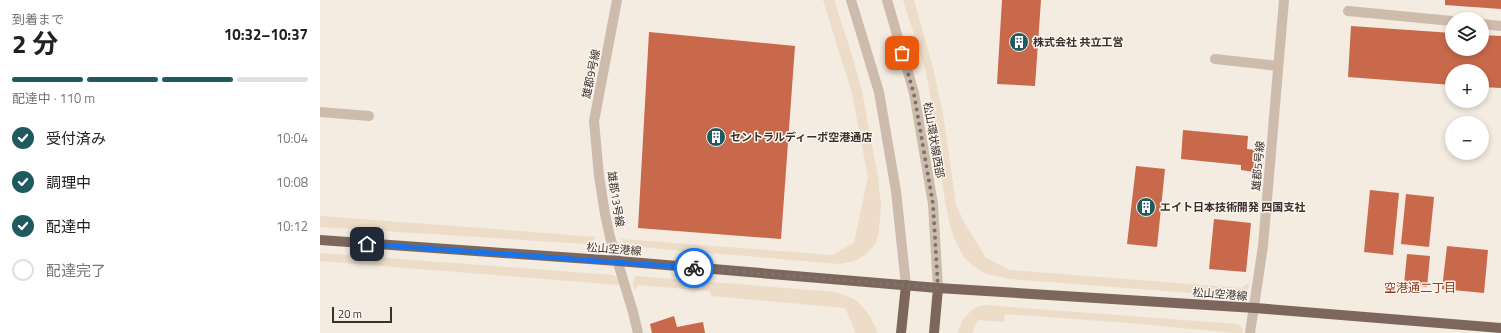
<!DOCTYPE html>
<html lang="ja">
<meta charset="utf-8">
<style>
body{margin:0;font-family:"Titillium Web","Noto Sans JP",sans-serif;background:#f6f6f6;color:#202124;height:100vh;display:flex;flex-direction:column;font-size:15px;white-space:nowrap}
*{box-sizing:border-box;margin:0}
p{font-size:13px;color:#757577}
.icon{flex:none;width:22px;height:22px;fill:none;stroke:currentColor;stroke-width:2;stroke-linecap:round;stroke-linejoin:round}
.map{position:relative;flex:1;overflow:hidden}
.panel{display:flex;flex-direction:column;background:#fff;width:320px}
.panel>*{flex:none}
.tools{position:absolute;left:1125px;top:12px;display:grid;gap:8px}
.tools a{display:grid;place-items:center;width:44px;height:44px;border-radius:50%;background:#fff;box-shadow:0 2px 6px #0003;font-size:20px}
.scale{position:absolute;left:12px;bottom:10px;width:60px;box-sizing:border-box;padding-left:4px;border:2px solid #3b302b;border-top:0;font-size:11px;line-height:14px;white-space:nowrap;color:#3b302b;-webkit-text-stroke:3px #fbf5ee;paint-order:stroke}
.pin{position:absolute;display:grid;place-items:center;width:34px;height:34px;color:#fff;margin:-17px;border-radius:8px;box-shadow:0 2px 6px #0006}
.courier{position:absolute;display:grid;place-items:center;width:40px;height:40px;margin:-20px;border:3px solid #1a73e8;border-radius:50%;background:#fff;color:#222;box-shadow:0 1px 5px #0007}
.summary em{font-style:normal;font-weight:700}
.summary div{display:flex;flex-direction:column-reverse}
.summary{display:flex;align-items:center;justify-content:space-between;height:68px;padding:0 12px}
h1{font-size:26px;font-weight:700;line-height:30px}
.bar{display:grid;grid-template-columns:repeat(4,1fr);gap:6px 4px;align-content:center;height:48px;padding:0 12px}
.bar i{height:5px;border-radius:3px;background:#e0e0e0}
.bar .on{background:#1f5a5e}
.bar p{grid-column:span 4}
ol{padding:0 12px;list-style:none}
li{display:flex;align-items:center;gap:12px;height:44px}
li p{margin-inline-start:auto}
li .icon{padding:4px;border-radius:50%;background:#1f5a5e;color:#fff;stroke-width:4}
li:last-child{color:#757577}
li i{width:22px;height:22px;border:2px solid #e0e0e0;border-radius:50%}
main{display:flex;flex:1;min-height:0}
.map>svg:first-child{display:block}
.plaza{fill:#ecdcc8}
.building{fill:#c8694b}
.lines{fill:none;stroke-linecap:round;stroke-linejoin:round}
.minor{stroke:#cdbbac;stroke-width:10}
.major{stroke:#7d675c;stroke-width:10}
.done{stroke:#7c716b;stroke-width:4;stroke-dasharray:0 7.2}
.route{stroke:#1a73e8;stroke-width:5}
.labels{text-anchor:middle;stroke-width:3;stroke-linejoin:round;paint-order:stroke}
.poi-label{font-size:11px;font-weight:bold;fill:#3b302b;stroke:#fbf5ee;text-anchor:start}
.street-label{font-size:11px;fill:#3b302b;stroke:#fbf5ee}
.neighbourhood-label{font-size:12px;fill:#8c3b22;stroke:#fbf5ee}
</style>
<main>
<section class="panel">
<div class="summary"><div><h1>2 分</h1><p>到着まで</p></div><em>10:32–10:37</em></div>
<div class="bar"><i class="on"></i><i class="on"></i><i class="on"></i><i></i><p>配達中 · 110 m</p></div>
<ol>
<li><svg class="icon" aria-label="check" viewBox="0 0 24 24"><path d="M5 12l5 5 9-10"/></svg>受付済み<p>10:04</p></li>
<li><svg class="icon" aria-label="check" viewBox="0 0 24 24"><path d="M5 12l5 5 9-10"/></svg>調理中<p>10:08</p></li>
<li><svg class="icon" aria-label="check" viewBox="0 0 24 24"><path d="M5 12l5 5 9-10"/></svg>配達中<p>10:12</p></li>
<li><i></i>配達完了</li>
</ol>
</section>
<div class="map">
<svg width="1181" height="333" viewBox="0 0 1181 333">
<rect width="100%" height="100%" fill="#f4ebe1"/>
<path class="plaza" d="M503 0H514L532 55 542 91 558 177 561 207 559 230 556 243 551 249 545 255 537 260 520 264 306 246 301 239 512 255 534 243 548 177 532 93Z
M583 0H594L613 68 623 114 636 205 644 222 666 258 690 270 921 288 929 283 927 293 923 297 691 279 666 274 652 265 644 257 637 245 630 226 624 195 609 88 605 69Z
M0 216 134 226 276 237 272 242 267 244 0 227Z
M0 253 293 275 299 280V285L0 261Z
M316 276 515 292 534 299 540 304 550 316 558 333H536L525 308 391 296 390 291 318 285 315 290 313 284 314 278Z
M664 305 917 324 921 326 923 330 922 333H915L809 323 685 314 684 322 658 320 652 333H637L643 319 650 312 657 307Z"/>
<path class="building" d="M682 0H721L715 86 677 84Z
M1125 0H1181V9L1125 5Z
M1031 26 1132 33V49H1162V35L1181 36V88L1162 87V71H1132V85L1028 77Z
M329 32 475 46 461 239 318 228Z
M863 130 928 136 927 149 936 150 934 172 921 170V165L861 159Z
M816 166 845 169 837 247 807 244Z
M1050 190 1079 193 1073 255 1044 252Z
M1086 194 1114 197 1109 247 1081 244Z
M894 219 931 223 926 272 889 269Z
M1127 246 1168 250 1164 293 1122 289Z
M1087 254 1110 256 1107 287 1084 284Z
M354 316 357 327 383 322 385 333H332L330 324Z"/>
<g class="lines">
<path class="minor" d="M297 0 274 121 279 176 285 214 290 237 313 312 318 333
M531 0 559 92 576 191 586 285
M567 0 594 93 613 204 618 288
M1028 11 1132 21
M1162 24 1181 26
M895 59 958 66
M0 112 49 116
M930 333 943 246 964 0"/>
<path class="major" d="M0 240 298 261 618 288 935 308 1181 328
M581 333 586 285
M614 333 618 288"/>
</g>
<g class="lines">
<path class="done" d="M374 268 618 288 613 204 594 94 582 53"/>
<path class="route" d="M47 244 374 268"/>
</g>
<defs>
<g id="building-disc" transform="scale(1)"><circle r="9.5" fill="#1f5a5e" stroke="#fbf5ee"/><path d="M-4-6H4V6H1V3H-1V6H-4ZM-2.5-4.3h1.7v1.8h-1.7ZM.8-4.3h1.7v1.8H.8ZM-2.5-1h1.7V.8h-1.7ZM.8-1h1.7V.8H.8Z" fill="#fff"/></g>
</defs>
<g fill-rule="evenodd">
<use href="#building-disc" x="699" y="42"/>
<use href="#building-disc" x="396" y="137"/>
<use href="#building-disc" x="826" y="207"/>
</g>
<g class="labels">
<g class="poi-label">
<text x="713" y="46">株式会社 共立工営</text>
<text x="410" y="141">セントラルディーボ空港通店</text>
<text x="840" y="211">エイト日本技術開発 四国支社</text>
</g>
<g class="street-label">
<text transform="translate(271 74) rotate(-78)" y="4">雄郡9号線</text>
<text transform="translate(614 140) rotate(80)" y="4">松山環状線西部</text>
<text transform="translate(938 166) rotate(-85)" y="4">雄郡5号線</text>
<text transform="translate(296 199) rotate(81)" y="4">雄郡13号線</text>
<text transform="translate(294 249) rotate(4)" y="4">松山空港線</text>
<text transform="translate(900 294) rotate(4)" y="4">松山空港線</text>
</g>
<g class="neighbourhood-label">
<text x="1100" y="292">空港通二丁目</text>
</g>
</g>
</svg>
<div class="tools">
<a><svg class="icon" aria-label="layers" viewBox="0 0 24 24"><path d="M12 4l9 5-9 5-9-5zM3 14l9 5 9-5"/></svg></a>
<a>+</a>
<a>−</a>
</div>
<div class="scale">20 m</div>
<div class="pin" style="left:582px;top:53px;background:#ea580c"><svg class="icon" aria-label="bag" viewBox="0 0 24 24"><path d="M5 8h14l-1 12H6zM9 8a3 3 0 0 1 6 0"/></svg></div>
<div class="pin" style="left:47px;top:244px;background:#1f2937"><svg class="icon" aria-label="home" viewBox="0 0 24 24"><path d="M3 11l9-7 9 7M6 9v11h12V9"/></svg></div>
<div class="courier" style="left:374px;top:268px"><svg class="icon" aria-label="bike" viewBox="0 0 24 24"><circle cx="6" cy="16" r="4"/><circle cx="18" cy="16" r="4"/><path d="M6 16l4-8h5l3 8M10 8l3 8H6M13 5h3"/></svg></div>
</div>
</main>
